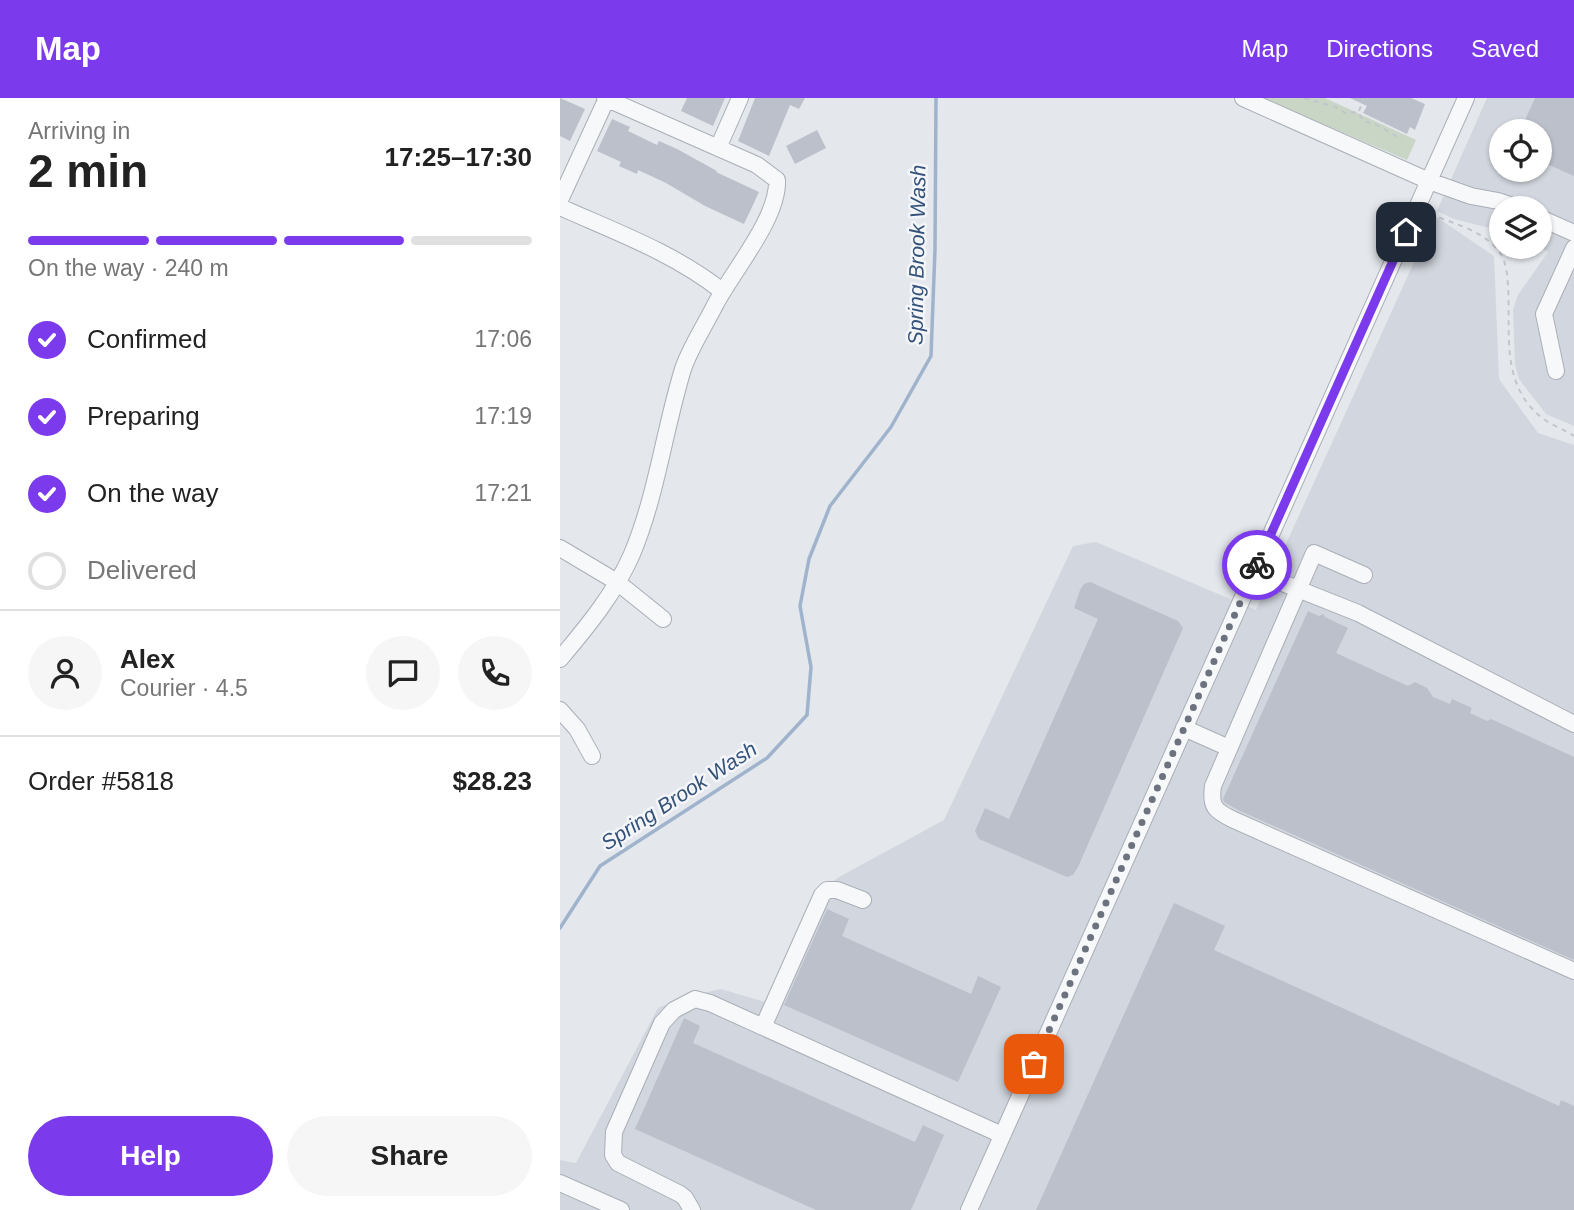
<!DOCTYPE html>
<meta charset="utf-8">
<style>
body{margin:0;font-family:Helvetica,sans-serif;background:#f6f6f6;color:#222;height:100vh;display:flex;flex-direction:column;font-size:26px;white-space:nowrap}
*{box-sizing:border-box;margin:0}
p{font-size:23px;color:#767676}
.icon{flex:none;width:38px;height:38px;fill:none;stroke:currentColor;stroke-width:2;stroke-linecap:round;stroke-linejoin:round}
.map{position:relative;flex:1;overflow:hidden}
.sheet{display:flex;flex-direction:column;background:#fff;width:560px}
.sheet>*{flex:none}
.controls{position:absolute;left:929px;top:21px;display:grid;gap:14px}
.controls a{display:grid;place-items:center;width:63px;height:63px;border-radius:50%;background:#fff;box-shadow:0 2px 5px #0004;font-size:35px}
.pin{position:absolute;display:grid;place-items:center;width:60px;height:60px;color:#fff;margin:-30px;border-radius:14px;box-shadow:0 4px 10px #0006}
.courier{position:absolute;display:grid;place-items:center;width:70px;height:70px;margin:-35px;border:5px solid #7c3aed;border-radius:50%;background:#fff;color:#222;box-shadow:0 2px 9px #0007}
.summary em{font-style:normal;font-weight:600}
.summary div{display:flex;flex-direction:column-reverse}
.summary{display:flex;align-items:center;justify-content:space-between;height:119px;padding:0 28px}
h1{font-size:46px;font-weight:600;line-height:52px}
.bar{display:grid;grid-template-columns:repeat(4,1fr);gap:10px 7px;align-content:center;height:84px;padding:0 28px}
.bar i{height:9px;border-radius:5px;background:#e0e0e0}
.bar .active{background:#7c3aed}
.bar p{grid-column:span 4}
.line{display:flex;align-items:center;gap:18px;padding:0 28px;border-top:2px solid #e0e0e0}
.line div{flex:1}
.round{display:grid;place-items:center;flex:none;width:74px;height:74px;border-radius:37px;background:#f6f6f6}
ol{padding:0 28px;list-style:none}
li{display:flex;align-items:center;gap:21px;height:77px}
li p{margin-inline-start:auto}
li .icon{padding:7px;border-radius:50%;background:#7c3aed;color:#fff;stroke-width:4}
li:last-child{color:#767676}
li i{width:38px;height:38px;border:4px solid #e0e0e0;border-radius:50%}
.action{display:flex;gap:14px;margin-top:auto;padding:14px 28px}
.action a{flex:1;height:80px;border-radius:42px;background:#7c3aed;color:#fff;font-size:28px;font-weight:600;line-height:80px;text-align:center}
.action a+a{background:#f6f6f6;color:#222}
header{display:flex;align-items:center;gap:42px;box-sizing:border-box;height:98px;padding:0 35px;background:#7c3aed;color:#fff}
header strong{font-size:33px}
nav{display:flex;gap:38px;margin-inline-start:auto;font-size:24px}
main{display:flex;flex:1;min-height:0}
.map>svg:first-child{display:block}
.built{fill:#d2d6de;fill-rule:evenodd}
.green{fill:#c9d6c5}
.lines{fill:none;stroke-linecap:round;stroke-linejoin:round}
.stream{stroke:#9fb4cc;stroke-width:3.5}
.building{fill:#bbc0ca}
.minor-casing{stroke:#a9aeb7;stroke-width:18}
.path{stroke:#c2c5cb;stroke-width:2;stroke-dasharray:5 5;stroke-linecap:butt}
.minor{stroke:#f7f8fa;stroke-width:16}
.done{stroke:#6c737f;stroke-width:7;stroke-dasharray:0 12.6}
.route{stroke:#7c3aed;stroke-width:9}
.labels{text-anchor:middle;stroke-width:5;stroke-linejoin:round;paint-order:stroke}
.water-label{font-size:21px;font-style:italic;fill:#34527a;stroke:#f4f6f9}
</style>
<header>
<strong>Map</strong>
<nav><a>Map</a><a>Directions</a><a>Saved</a></nav>
</header>
<main>
<section class="sheet">
<div class="summary"><div><h1>2 min</h1><p>Arriving in</p></div><em>17:25–17:30</em></div>
<div class="bar"><i class="active"></i><i class="active"></i><i class="active"></i><i></i><p>On the way · 240 m</p></div>
<ol>
<li><svg class="icon" aria-label="check" viewBox="0 0 24 24"><path d="M5 12l5 5 9-10"/></svg>Confirmed<p>17:06</p></li>
<li><svg class="icon" aria-label="check" viewBox="0 0 24 24"><path d="M5 12l5 5 9-10"/></svg>Preparing<p>17:19</p></li>
<li><svg class="icon" aria-label="check" viewBox="0 0 24 24"><path d="M5 12l5 5 9-10"/></svg>On the way<p>17:21</p></li>
<li><i></i>Delivered</li>
</ol>
<div class="line" style="height:126px"><a class="round"><svg class="icon" aria-label="person" viewBox="0 0 24 24"><circle cx="12" cy="8" r="4"/><path d="M4 21q1-7 8-7t8 7"/></svg></a><div><b>Alex</b><p>Courier · 4.5</p></div><a class="round"><svg class="icon" aria-label="chat" viewBox="0 0 24 24"><path d="M4 5h16v11H9l-5 4z"/></svg></a><a class="round"><svg class="icon" aria-label="phone" viewBox="0 0 24 24"><path d="M5 4h4l2 5-3 2q2 4 5 5l2-3 5 2v4C11 20 4 13 5 4z"/></svg></a></div>
<div class="line" style="height:91px"><div>Order #5818</div><b>$28.23</b></div>
<div class="action"><a>Help</a><a>Share</a></div>
</section>
<div class="map">
<svg width="1014" height="1112" viewBox="0 0 1014 1112">
<rect width="100%" height="100%" fill="#e4e7ec"/>
<path class="built" d="M927 0H1014V328L986 316 959 281 955 267 953 211 958 197 988 154 977 149H980V110H942L941 133 894 121 877 113ZM942 33H980V72H942Z
M875 118 934 158 939 281 978 335 1014 347V1112H0V1062L16 1065 98 910 121 900 161 891 205 904 253 799 279 779 384 722 513 448 536 444 696 512Z"/>
<path class="green" d="M702 0H765L856 42 847 62Z"/>
<g class="lines">
<path class="stream" d="M0 830 40 768 207 660 247 617 251 569 240 508 249 461 270 408 331 329 371 258 375 151 376 0"/>
</g>
<path class="building" d="M0 0 25 11 10 43 0 38Z
M127 0H165L153 28 121 13Z
M195 0H245L239 11 230 7 209 58 178 43Z
M790 0H851L865 6 855 32 850 29 847 36 803 15 807 8Z
M975 0H1014V78L980 63V33H960Z
M52 21 70 29 68 33 97 47 99 43 117 51 157 73 156 74 199 94 184 126 145 108 106 85 78 72 77 76 59 68 61 64 37 53Z
M257 32 266 50 235 66 226 48Z
M530 484 618 523 623 530 518 769 513 777 507 779 419 741 415 733 425 710 449 721 538 521 514 510 520 492 524 486Z
M748 513 759 518 763 516 765 519 788 530 776 555 848 588 855 584 867 590 873 599 890 606 892 601 912 610 910 615 927 623 931 621 1014 659V862L678 712 664 704 663 701Z
M614 805 665 828 654 852 999 1008 1001 1002 1014 1008V1112H476Z
M267 811 289 821 282 838 411 896 418 878 441 889 398 984 224 907Z
M124 920 140 928 133 945 355 1044 363 1027 384 1037 351 1112H256L75 1031Z"/>
<g class="lines">
<g class="minor-casing">
<path id="minor" d="M683 0 869 83 911 98 938 103 958 110
M158 50 180 0
M0 102 47 0
M0 109C56 134 114 155 162 193
M980 120 1014 135
M996 273 984 216 1014 150
M0 450 57 484 103 521
M695 474 798 515 1014 626
M804 477 754 455 653 688C650 709 655 713 674 722L1014 873
M0 561C27 529 55 495 72 456 97 396 104 333 123 271 130 250 144 229 154 209 171 175 219 120 217 82L197 67 45 0
M0 612 17 631 32 658
M624 630 669 650
M203 929 262 797 267 792H277L303 802
M0 1085 61 1112
M132 1112 125 1100 120 1096 58 1065 53 1057 54 1034 102 925 114 912 135 901 150 905 442 1037
M409 1112 906 0"/>
</g>
<path class="path" d="M744 0 776 9 785 15 798 14 804 24C820 25 828 35 842 41
M799 13 804 0
M870 116C892 125 921 132 937 151 946 161 947 174 948 187 951 235 939 289 985 322 994 328 1005 332 1014 338"/>
<use href="#minor" class="minor"/>
</g>
<g class="lines">
<path class="done" d="M474 966 697 467"/>
<path class="route" d="M697 467 846 134"/>
</g>
<g class="labels">
<g class="water-label">
<text transform="translate(357 157) rotate(-89)" y="7">Spring Brook Wash</text>
<text transform="translate(119 698) rotate(-33)" y="7">Spring Brook Wash</text>
</g>
</g>
</svg>
<div class="controls">
<a><svg class="icon" aria-label="locate" viewBox="0 0 24 24"><circle cx="12" cy="12" r="6"/><path d="M12 2v4M12 18v4M2 12h4M18 12h4"/></svg></a>
<a><svg class="icon" aria-label="layers" viewBox="0 0 24 24"><path d="M12 4l9 5-9 5-9-5zM3 14l9 5 9-5"/></svg></a>
</div>
<div class="pin" style="left:474px;top:966px;background:#ea580c"><svg class="icon" aria-label="bag" viewBox="0 0 24 24"><path d="M5 8h14l-1 12H6zM9 8a3 3 0 0 1 6 0"/></svg></div>
<div class="pin" style="left:846px;top:134px;background:#1f2937"><svg class="icon" aria-label="home" viewBox="0 0 24 24"><path d="M3 11l9-7 9 7M6 9v11h12V9"/></svg></div>
<div class="courier" style="left:697px;top:467px"><svg class="icon" aria-label="bike" viewBox="0 0 24 24"><circle cx="6" cy="16" r="4"/><circle cx="18" cy="16" r="4"/><path d="M6 16l4-8h5l3 8M10 8l3 8H6M13 5h3"/></svg></div>
</div>
</main>
